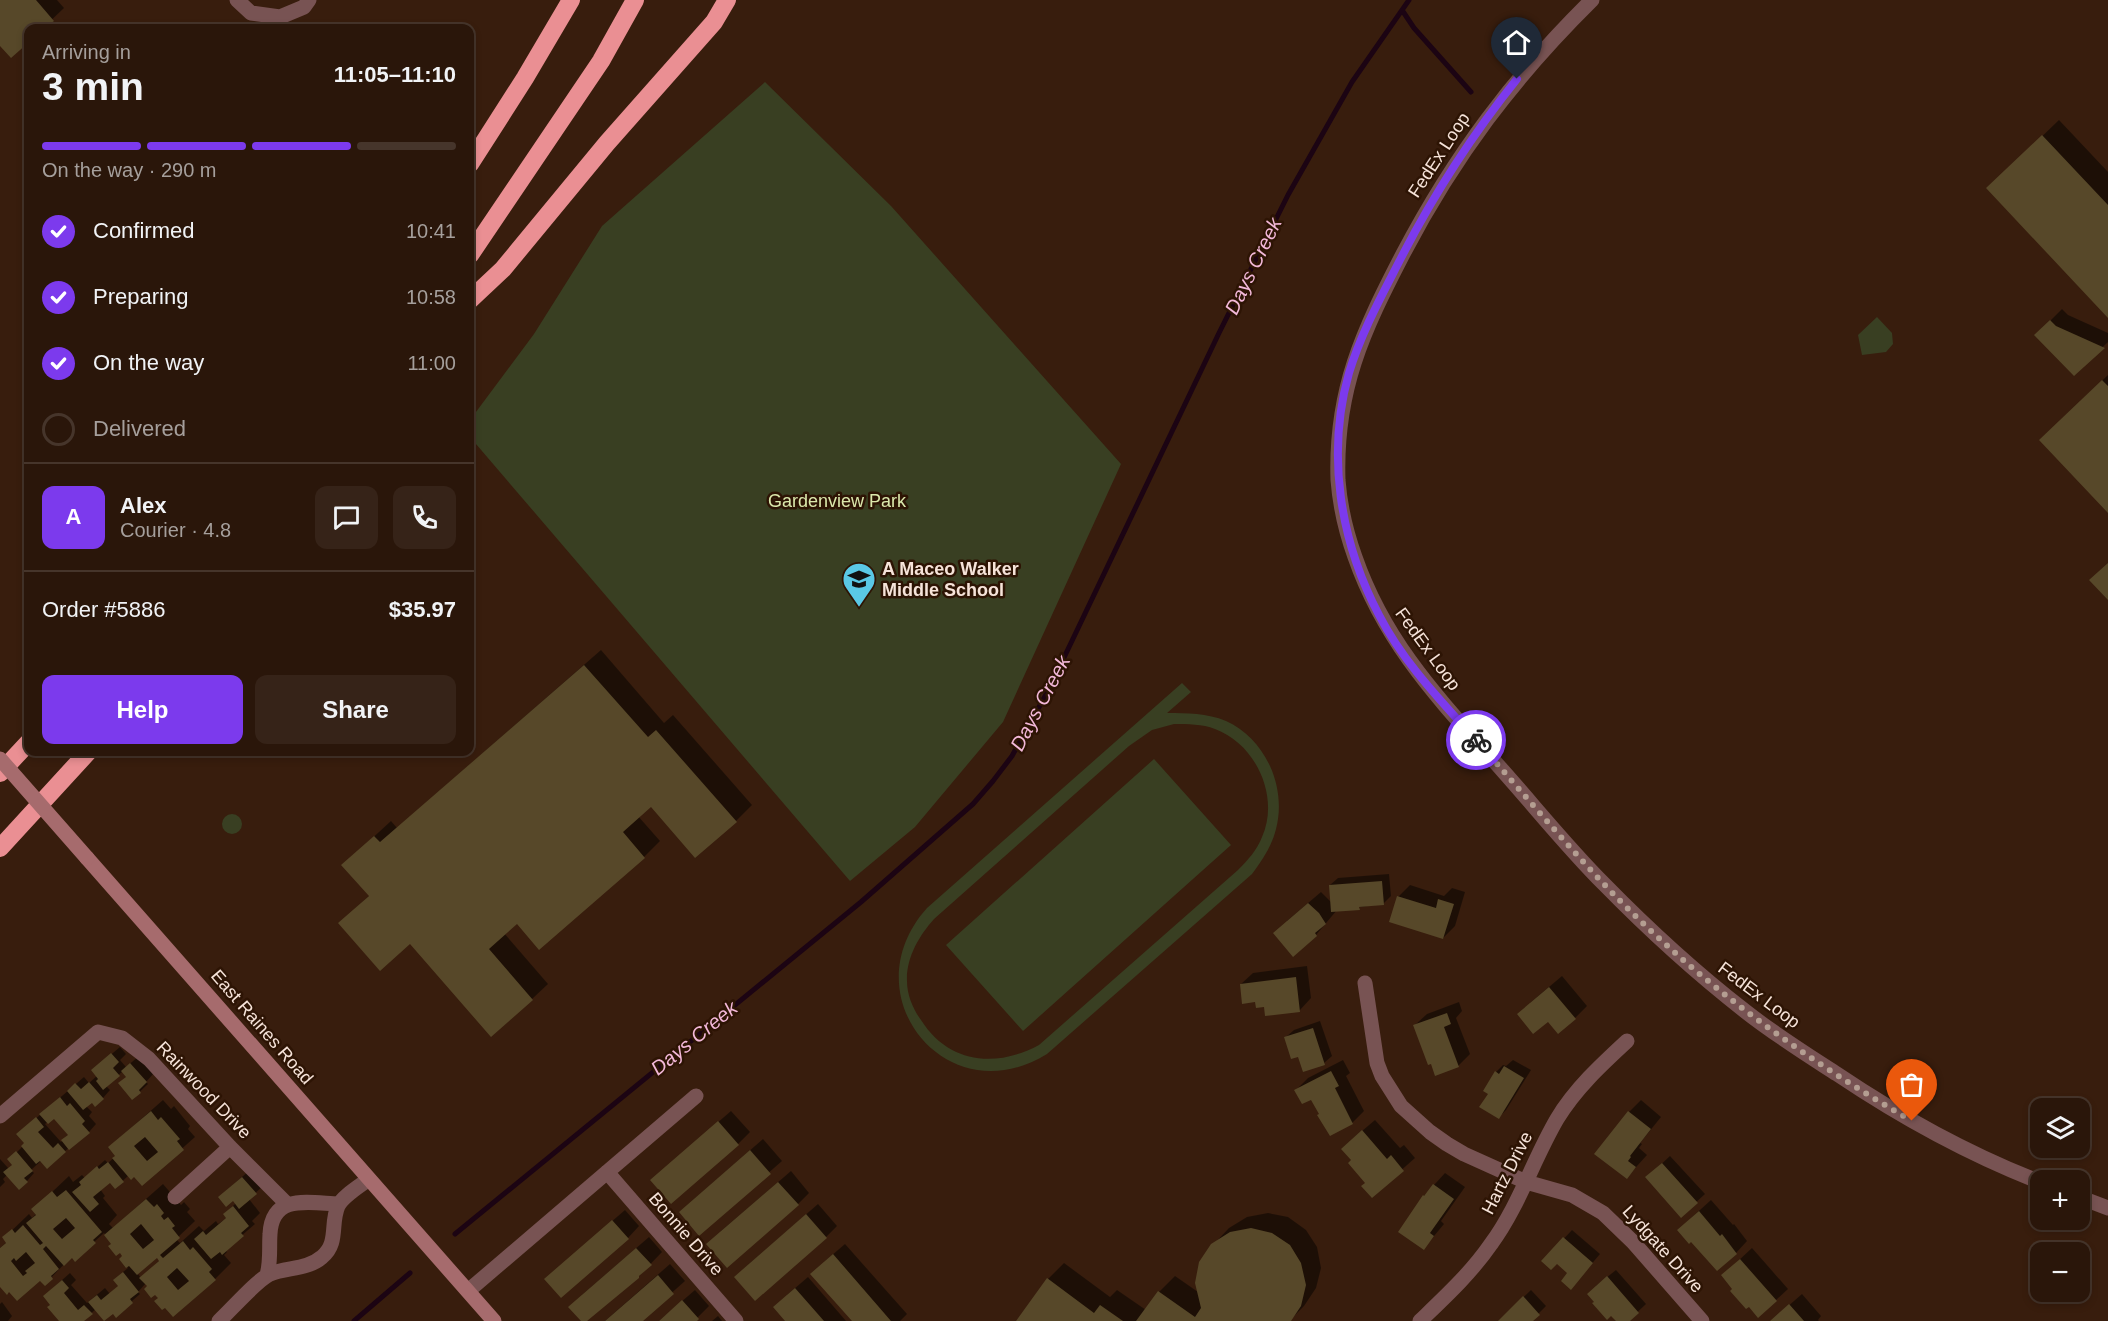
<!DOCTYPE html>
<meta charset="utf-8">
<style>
body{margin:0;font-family:Arial,sans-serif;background:#362318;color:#f1f3f6;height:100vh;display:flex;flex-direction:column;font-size:22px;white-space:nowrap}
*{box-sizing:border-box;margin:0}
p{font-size:20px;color:#a59f9c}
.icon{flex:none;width:33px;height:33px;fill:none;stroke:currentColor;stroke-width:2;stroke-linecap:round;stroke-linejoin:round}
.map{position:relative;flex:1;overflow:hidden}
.details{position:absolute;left:24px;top:24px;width:450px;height:732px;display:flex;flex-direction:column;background:#2a160a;border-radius:12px;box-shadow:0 3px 9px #0003,0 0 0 2px #46352b}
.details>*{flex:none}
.controls{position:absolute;left:2030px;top:1098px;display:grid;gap:12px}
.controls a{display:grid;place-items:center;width:60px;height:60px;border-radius:12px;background:#2a160a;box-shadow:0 3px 9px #0003,0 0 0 2px #46352b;font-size:30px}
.pin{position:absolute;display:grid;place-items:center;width:51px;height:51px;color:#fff;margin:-62px -26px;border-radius:50% 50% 50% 0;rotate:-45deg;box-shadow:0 0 6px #0007}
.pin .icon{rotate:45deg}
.courier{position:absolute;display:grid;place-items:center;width:60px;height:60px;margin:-30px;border:4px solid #7c3aed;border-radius:50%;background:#fff;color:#222;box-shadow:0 2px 8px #0007}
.overview em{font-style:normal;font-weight:700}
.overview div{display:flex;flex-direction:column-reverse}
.overview{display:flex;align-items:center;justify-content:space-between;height:102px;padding:0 18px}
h1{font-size:39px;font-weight:700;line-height:45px}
.bar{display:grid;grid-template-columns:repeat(4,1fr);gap:9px 6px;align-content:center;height:72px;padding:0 18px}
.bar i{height:8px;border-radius:4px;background:#46352b}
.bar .on{background:#7c3aed}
.bar p{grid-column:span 4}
.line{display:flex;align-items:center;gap:15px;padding:0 18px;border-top:2px solid #46352b}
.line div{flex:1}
.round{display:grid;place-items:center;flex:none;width:63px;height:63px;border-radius:12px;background:#362318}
ol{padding:0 18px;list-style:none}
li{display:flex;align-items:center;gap:18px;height:66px}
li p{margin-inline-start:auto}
li .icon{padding:6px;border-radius:50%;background:#7c3aed;color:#fff;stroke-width:4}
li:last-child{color:#a59f9c}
li i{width:33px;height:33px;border:3px solid #46352b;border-radius:50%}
.button{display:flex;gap:12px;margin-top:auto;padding:12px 18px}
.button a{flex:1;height:69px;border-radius:12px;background:#7c3aed;color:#fff;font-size:24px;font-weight:700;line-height:69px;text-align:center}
.button a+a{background:#362318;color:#f1f3f6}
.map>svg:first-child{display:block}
.green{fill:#393f22;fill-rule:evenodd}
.shadow{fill:#0007;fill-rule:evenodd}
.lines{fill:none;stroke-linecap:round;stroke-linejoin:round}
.stream{stroke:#1c0413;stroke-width:5}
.building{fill:#574829;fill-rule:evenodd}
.minor{stroke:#785353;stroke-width:15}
.secondary{stroke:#a66b6d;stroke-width:15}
.motorway{stroke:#ea8f93;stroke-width:18}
.secondary-bridge{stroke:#a66b6d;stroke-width:15}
.done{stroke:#b49e92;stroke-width:6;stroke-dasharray:0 10.8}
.route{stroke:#7c3aed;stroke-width:8}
.labels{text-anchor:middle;stroke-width:5;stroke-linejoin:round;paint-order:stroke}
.street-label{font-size:18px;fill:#f6e3d9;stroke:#2d1404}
.park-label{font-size:18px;fill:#dbe8ac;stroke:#2d1404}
.poi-label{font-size:18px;font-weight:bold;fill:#f6e3d9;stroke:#2d1404;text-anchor:start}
.water-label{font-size:20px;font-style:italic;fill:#f3b8d9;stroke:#2d1404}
</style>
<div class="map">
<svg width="2108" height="1321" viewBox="0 0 2108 1321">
<rect width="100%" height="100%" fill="#381d0d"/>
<path class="green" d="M765 82 891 206 1121 464 1003 722 915 827 850 881 470 437V420L534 334 602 226Z
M1877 317 1892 333 1893 344 1886 352 1862 355 1858 335Z
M1182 683 1191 692 1167 713C1187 713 1207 713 1226 721 1266 739 1287 788 1276 829 1272 846 1262 860 1252 874L1047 1054C947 1116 849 995 927 908ZM1174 724C1188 724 1202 724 1215 729 1256 744 1280 797 1262 837 1257 850 1248 860 1238 870L1039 1045C996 1068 949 1064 921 1020 913 1009 907 995 907 981 906 958 919 936 934 919L1129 746 1152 730Z
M1154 759 1231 845 1023 1031 946 945Z
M222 824a10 10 0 1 1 20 0a10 10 0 1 1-20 0Z"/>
<path class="shadow" d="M0 0H57L64 8 43 28H28V41L11 56 0 43Z
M2059 120 2108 172V316L2004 173Z
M2062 309 2068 315 2108 333V342L2074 374 2036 335Z
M2108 375V511L2057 424Z
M601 650 664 723 673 715 752 805 736 821 652 805 638 816 660 841 644 857 517 922 504 933 548 984 532 999 411 942 340 923 370 895 343 865 391 821 397 828Z
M1389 874 1391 896 1383 904 1337 910 1316 935 1287 921 1321 892 1331 902 1330 885 1338 878Z
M1410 885 1444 896 1452 888 1465 892 1455 926 1443 938 1398 897Z
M1307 966 1311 998 1300 1010 1265 1005 1256 1000 1241 984 1253 973Z
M1562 976 1587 1006 1575 1018 1530 1003Z
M1459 1002 1462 1011 1456 1018 1470 1054 1458 1066 1415 1025 1427 1014Z
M1320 1021 1332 1056 1324 1063 1299 1055 1286 1037 1294 1030Z
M120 1047 126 1054 120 1060 126 1067 139 1056 154 1073 146 1082 148 1084 133 1098 127 1076 123 1071 106 1086 110 1090 103 1098 95 1105 92 1101 86 1106 92 1112 89 1116 96 1124 89 1132 65 1151 41 1161 31 1170 34 1173 27 1181 7 1175 3 1179 5 1182 0 1187V1159L9 1169 13 1164 17 1152 26 1143V1127L84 1077 89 1083 98 1075 101 1063ZM54 1117 69 1135 61 1142 45 1124Z
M1343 1060 1350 1073 1346 1076 1364 1111 1352 1123 1331 1134 1312 1098 1296 1090 1308 1078Z
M1513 1060 1531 1070 1506 1110 1499 1117 1490 1093 1496 1072 1503 1065 1506 1066Z
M163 1100 171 1109 174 1106 190 1126 188 1129 195 1137 142 1184 134 1175H129L116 1187 110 1181 100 1189 105 1196 103 1198 117 1215 109 1224 113 1228 163 1184 181 1205 184 1202 190 1209 187 1212 195 1221 176 1239 180 1243 199 1226 204 1231 216 1221 218 1224 228 1217 225 1214 236 1203 227 1190 250 1170 263 1186 249 1199 260 1213 252 1221 255 1224 225 1250 227 1252 224 1255 231 1263 215 1279 160 1298 146 1283 138 1292 140 1294 116 1315 113 1312 96 1309 82 1321H61L52 1304V1289L70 1273 76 1280 71 1285 87 1303 105 1288 110 1294 120 1285 123 1272 128 1268 121 1259 124 1256 104 1233 75 1259 72 1256 45 1284 40 1279 10 1290 0 1285V1248L7 1242 4 1238 29 1214 32 1218 36 1214 33 1210 69 1176 73 1182 82 1175 85 1178 105 1160 108 1163 117 1155 122 1136ZM157 1256 160 1260 141 1278 137 1273Z
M1641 1100 1661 1117 1640 1143 1642 1144 1639 1148 1647 1155 1627 1177 1629 1112Z
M731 1111 750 1132 738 1144 664 1169Z
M1375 1120 1400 1148 1404 1145 1415 1158 1372 1196 1367 1182 1353 1160 1355 1137Z
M763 1139 782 1161 699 1234 692 1201Z
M1670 1156 1705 1194 1681 1216 1655 1170Z
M791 1171 809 1193 798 1204 720 1232Z
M1445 1173 1465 1187 1441 1221 1444 1224 1424 1248V1196Z
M1711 1200 1733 1225 1734 1224 1747 1241 1736 1253 1690 1219Z
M818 1204 837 1226 826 1237 748 1265Z
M625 1210 639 1226 628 1238 558 1268Z
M1268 1213 1288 1217 1306 1230 1317 1247 1321 1268 1316 1288 1304 1306 1289 1321H1018L1048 1279 1064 1263 1110 1297 1117 1290 1146 1310 1159 1292 1175 1276 1198 1292 1213 1245 1229 1228 1247 1217Z
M1572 1230 1600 1254 1578 1280 1557 1262 1543 1261Z
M649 1237 662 1252 638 1277 585 1321H583L582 1295Z
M845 1244 907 1314 900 1321H854L824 1262Z
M1752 1248 1788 1289 1776 1300 1734 1288 1723 1275Z
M670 1264 685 1281 640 1321H605Z
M1616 1270 1646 1304 1628 1321H1618L1596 1286Z
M808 1277 846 1321H787V1295Z
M695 1290 709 1306 694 1321H659Z
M1531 1290 1546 1306 1531 1321H1499Z
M1802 1294 1821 1316 1818 1320 1819 1321H1771Z
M2 1302 12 1316 8 1321H0V1304Z
M718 1316 722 1321H712Z"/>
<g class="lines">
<path class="stream" d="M1402 10 1414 28 1471 92
M455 1234 861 902 973 804 993 781 1012 756 1049 689 1219 333 1288 195 1352 82 1409 0
M354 1321 410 1273"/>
</g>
<path class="building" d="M0 0H36L54 21 45 28H28V43L11 58 0 46Z
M2042 135 2108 205V318L1986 188Z
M2050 320 2056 326 2105 348 2074 376 2034 335Z
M2102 380 2108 386V513L2039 440Z
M2108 563V600L2089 580Z
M584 665 648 737 656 730 737 822 695 858 651 807 623 832 645 858 539 950 517 924 489 949 533 1000 491 1037 410 944 380 971 338 923 369 896 341 865 374 836 380 842Z
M1382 881 1384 905 1359 907 1360 910 1331 912 1329 885Z
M1397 896 1436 908 1438 899 1454 904 1443 939 1389 922Z
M1308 903 1319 913 1326 924 1315 933 1317 936 1293 957 1273 933Z
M1296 977 1300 1012 1265 1016 1264 1007 1256 1008 1255 1002 1242 1004 1240 984Z
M1549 987 1576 1019 1558 1034 1548 1022 1533 1034 1517 1014Z
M1447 1013 1451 1024 1444 1027 1459 1067 1435 1076 1431 1064 1428 1065 1413 1025Z
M1313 1028 1325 1065 1303 1072 1298 1057 1291 1059 1284 1037Z
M111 1053 119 1062 113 1068 120 1076 103 1090 96 1081 98 1079 91 1070Z
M130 1063 147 1082 139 1090 141 1093 132 1100 118 1083 126 1077 121 1071Z
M1504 1066 1524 1078 1499 1119 1479 1107 1488 1094 1483 1091 1495 1071 1499 1074Z
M1331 1071 1339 1086 1335 1088 1353 1124 1330 1136 1317 1115 1319 1114 1311 1100 1302 1104 1294 1090Z
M89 1082 104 1099 95 1107 92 1103 83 1110 67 1091 75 1083 81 1089Z
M60 1097 67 1106 70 1103 85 1121 82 1124 90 1133 69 1150 61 1140 68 1135 54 1119 48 1124 39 1114Z
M151 1111 158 1120 161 1117 180 1139 177 1141 184 1150 142 1186 134 1177 131 1180 112 1158 115 1156 108 1147ZM145 1137 158 1152 147 1161 134 1146Z
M1628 1111 1651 1129 1630 1156 1631 1157 1628 1161 1636 1167 1627 1179 1594 1154Z
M36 1117 44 1127 38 1132 53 1148 58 1143 66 1152 47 1169 40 1161 36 1164 21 1146 24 1143 16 1134Z
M718 1121 739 1145 671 1204 650 1180Z
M1362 1130 1387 1159 1391 1155 1404 1171 1372 1198 1361 1186 1365 1183 1348 1163 1351 1160 1341 1149Z
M750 1150 771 1174 699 1236 679 1212Z
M16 1151 33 1171 24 1178 28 1182 19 1190 3 1172 12 1165 7 1159Z
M108 1162 124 1182 115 1189 110 1183 93 1197 99 1204 90 1212 72 1192 81 1185 79 1182 97 1166 99 1169Z
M1662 1163 1698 1203 1681 1218 1645 1177Z
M242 1177 257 1194 239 1209 233 1201 226 1207 218 1197Z
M778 1182 799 1205 727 1268 706 1244Z
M1433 1184 1454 1199 1430 1233 1434 1236 1424 1250 1398 1232 1423 1195 1424 1196Z
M66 1190 102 1232 93 1240 96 1243 75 1262 72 1258 64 1266 46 1246 43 1249 59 1269 51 1276 53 1279 45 1286 40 1281 17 1301 9 1292 7 1295 0 1287V1248L6 1243 2 1237 12 1229 15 1233 23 1225 40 1245 43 1243 26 1223 36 1215 31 1209 52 1191 57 1197ZM66 1218 75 1228 62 1239 53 1229ZM26 1252 35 1263 25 1271 27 1273 23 1276 11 1261 14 1258 16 1261Z
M146 1199 154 1207 157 1204 164 1213 161 1216 164 1220 168 1217 175 1226 172 1228 180 1238 160 1255 163 1258 183 1241 190 1250 193 1247 212 1269 209 1272 216 1280 173 1317 165 1308 162 1310 154 1301 158 1298 155 1295 151 1298 144 1289 147 1286 139 1278 159 1261 157 1258 137 1275 129 1266 126 1268 119 1259 122 1256 120 1253 116 1256 108 1246 111 1244 104 1235ZM141 1224 154 1240 143 1249 130 1234ZM177 1268 189 1281 178 1290 167 1277Z
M233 1206 249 1226 241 1233 244 1236 222 1255 220 1252 211 1259 194 1239 203 1231 206 1235 226 1218 223 1214Z
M1699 1211 1720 1236 1722 1234 1737 1254 1717 1271 1691 1242 1689 1244 1677 1230Z
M806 1214 827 1238 755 1301 734 1277Z
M612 1220 629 1239 561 1298 544 1279Z
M1251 1228 1272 1233 1290 1245 1301 1263 1306 1285 1301 1306 1291 1321H1136L1158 1291 1195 1317 1201 1308 1195 1283 1199 1262 1211 1244 1230 1232Z
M1563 1237 1593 1263 1571 1290 1561 1281 1567 1273 1557 1264 1551 1270 1541 1261Z
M636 1248 652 1265 639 1276V1278L587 1321H581L568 1307Z
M833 1254 891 1321H852L810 1274Z
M1740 1259 1777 1301 1758 1318 1749 1307 1746 1309 1730 1291 1732 1289 1721 1275Z
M123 1272 139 1292 130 1299 133 1303 116 1318 113 1314 104 1321 88 1302 97 1295 101 1300 118 1286 113 1280Z
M658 1275 674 1294 643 1321H605Z
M1607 1276 1639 1313 1630 1321H1616L1611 1316 1607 1320 1592 1303 1594 1302 1587 1294Z
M1047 1278 1094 1313 1100 1305 1123 1321H1016Z
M62 1280 69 1288 64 1293 78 1310 84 1305 93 1314 84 1321H59L47 1307 50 1305 43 1296Z
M795 1288 824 1321H785L773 1307Z
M1523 1296 1540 1315 1533 1321H1498Z
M682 1300 699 1319 697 1321H659Z
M1789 1304 1804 1321H1770Z"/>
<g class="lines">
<path class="minor" d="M237 0 251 13 280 17 304 7 309 0
M1592 0C1513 78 1455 155 1403 254 1363 331 1335 390 1338 480 1340 506 1346 532 1355 557 1386 646 1442 702 1503 771 1536 808 1568 848 1604 884 1648 929 1695 972 1745 1011 1774 1034 1806 1054 1837 1074 1901 1117 1968 1154 2040 1182
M1365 983 1377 1063 1382 1076 1401 1106 1430 1132 1447 1144 1464 1154 1526 1182 1572 1195 1603 1213 1633 1242 1702 1321
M0 1116 98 1032 122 1038 149 1059 230 1147 287 1204
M607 1172 736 1321
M175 1197 230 1147
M2079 1197 2108 1208
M267 1275C271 1261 269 1248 270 1234 272 1193 310 1203 339 1204
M468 1291 696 1096
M219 1321C231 1310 257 1280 270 1274 287 1267 307 1270 322 1257 339 1243 330 1224 338 1206 343 1196 360 1186 369 1179
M1420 1321C1445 1297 1471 1273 1491 1244 1519 1206 1533 1160 1557 1119 1575 1089 1601 1065 1627 1041"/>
<path class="secondary" d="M87 858 494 1321"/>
<path class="motorway" d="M470 164 525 78 571 0
M470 255 601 61 635 0
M470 300 503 269 607 143 714 22 727 0
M0 773 28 743
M0 848 88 752"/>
<path class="secondary-bridge" d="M0 759 87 858"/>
</g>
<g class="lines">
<path class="done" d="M1476 740C1517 786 1557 834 1600 880 1690 976 1798 1055 1912 1121"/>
<path class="route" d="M1476 740C1441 701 1403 662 1379 615 1340 541 1326 454 1349 373 1361 333 1382 295 1401 258 1434 194 1472 135 1517 79"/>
</g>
<defs>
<g id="school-pin" transform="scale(1.725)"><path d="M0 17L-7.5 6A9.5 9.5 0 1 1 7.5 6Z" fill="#5ac8e5" stroke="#2d1404"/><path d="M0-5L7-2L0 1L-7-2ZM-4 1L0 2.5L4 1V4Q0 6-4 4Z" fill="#111"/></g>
</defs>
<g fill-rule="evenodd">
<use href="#school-pin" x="859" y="579"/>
</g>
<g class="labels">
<g class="street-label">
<text transform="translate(1439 155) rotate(-57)" y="6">FedEx Loop</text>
<text transform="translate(1428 649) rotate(54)" y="6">FedEx Loop</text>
<text transform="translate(1759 995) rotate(37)" y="6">FedEx Loop</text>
<text transform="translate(262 1027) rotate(49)" y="6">East Raines Road</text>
<text transform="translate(204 1090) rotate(46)" y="6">Rainwood Drive</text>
<text transform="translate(1507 1173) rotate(-63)" y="6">Hartz Drive</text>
<text transform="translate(686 1234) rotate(49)" y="6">Bonnie Drive</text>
<text transform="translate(1663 1249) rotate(48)" y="6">Lydgate Drive</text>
</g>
<g class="park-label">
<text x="837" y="507">Gardenview Park</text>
</g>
<g class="poi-label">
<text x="882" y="575">A Maceo Walker<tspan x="882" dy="21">Middle School</tspan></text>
</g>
<g class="water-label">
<text transform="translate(1253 266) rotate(-64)" y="7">Days Creek</text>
<text transform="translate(1040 703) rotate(-62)" y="7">Days Creek</text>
<text transform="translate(694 1038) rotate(-39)" y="7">Days Creek</text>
</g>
</g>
</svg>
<div class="controls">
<a><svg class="icon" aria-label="layers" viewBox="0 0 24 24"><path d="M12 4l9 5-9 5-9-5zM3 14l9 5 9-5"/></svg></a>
<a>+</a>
<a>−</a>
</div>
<div class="pin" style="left:1912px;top:1121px;background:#ea580c"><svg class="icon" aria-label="bag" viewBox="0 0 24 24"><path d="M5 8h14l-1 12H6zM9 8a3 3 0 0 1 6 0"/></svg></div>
<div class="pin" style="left:1517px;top:79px;background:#1f2937"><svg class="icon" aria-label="home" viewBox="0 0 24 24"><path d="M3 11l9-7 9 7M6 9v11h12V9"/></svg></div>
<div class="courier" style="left:1476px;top:740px"><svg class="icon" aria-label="bike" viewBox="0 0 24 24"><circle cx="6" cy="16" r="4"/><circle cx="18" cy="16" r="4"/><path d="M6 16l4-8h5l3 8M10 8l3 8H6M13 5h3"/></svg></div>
<section class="details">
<div class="overview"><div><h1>3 min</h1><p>Arriving in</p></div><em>11:05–11:10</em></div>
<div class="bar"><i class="on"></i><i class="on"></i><i class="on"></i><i></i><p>On the way · 290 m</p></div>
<ol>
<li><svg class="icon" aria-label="check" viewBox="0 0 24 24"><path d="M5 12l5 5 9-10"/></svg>Confirmed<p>10:41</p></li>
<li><svg class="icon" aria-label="check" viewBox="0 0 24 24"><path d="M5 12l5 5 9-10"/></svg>Preparing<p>10:58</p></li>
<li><svg class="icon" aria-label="check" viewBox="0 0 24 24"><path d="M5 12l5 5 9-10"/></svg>On the way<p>11:00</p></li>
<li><i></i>Delivered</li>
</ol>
<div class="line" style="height:108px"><b class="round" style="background:#7c3aed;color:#fff">A</b><div><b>Alex</b><p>Courier · 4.8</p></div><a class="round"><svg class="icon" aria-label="chat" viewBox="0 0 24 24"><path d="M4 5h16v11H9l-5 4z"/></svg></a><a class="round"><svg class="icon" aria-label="phone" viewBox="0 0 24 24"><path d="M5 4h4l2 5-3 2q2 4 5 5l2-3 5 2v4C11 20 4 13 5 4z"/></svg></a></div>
<div class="line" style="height:78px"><div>Order #5886</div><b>$35.97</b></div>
<div class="button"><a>Help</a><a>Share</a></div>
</section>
</div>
